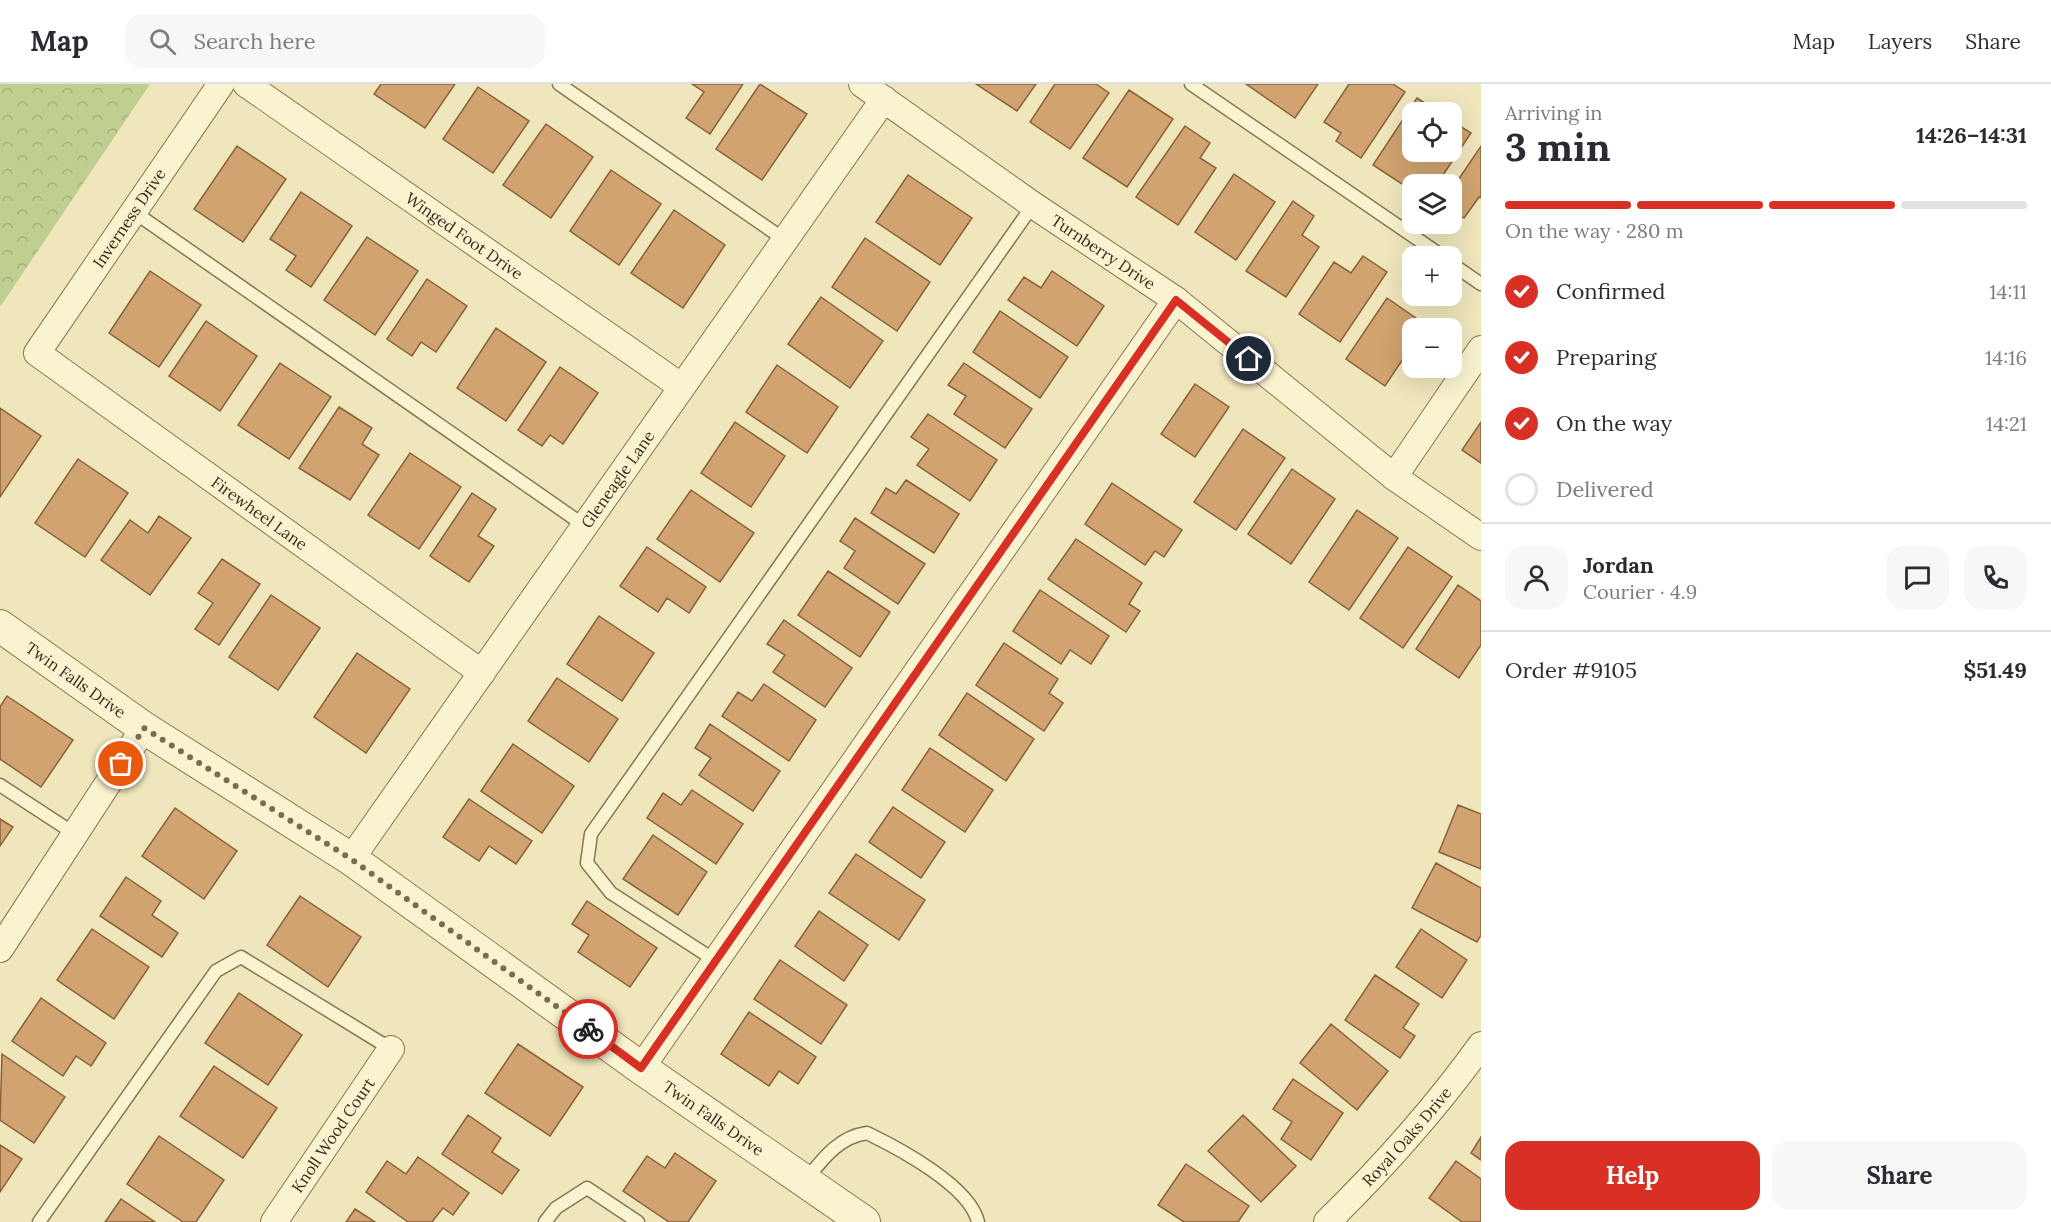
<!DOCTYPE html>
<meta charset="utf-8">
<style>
body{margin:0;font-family:Lora,serif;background:#f7f7f7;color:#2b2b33;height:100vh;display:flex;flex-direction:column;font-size:22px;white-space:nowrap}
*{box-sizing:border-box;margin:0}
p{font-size:20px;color:#7c7c81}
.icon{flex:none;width:33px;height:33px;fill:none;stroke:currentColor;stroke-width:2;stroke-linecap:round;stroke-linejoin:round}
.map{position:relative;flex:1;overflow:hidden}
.drawer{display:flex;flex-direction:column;background:#fff;width:570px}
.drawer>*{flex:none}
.buttons{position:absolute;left:1402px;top:18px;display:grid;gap:12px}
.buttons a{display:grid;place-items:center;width:60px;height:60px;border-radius:12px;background:#fff;box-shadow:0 6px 24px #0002;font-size:30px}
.pin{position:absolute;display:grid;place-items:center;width:51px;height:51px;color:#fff;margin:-26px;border:3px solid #fff;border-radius:50%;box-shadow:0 2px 6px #0007}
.courier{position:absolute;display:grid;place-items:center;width:60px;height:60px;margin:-30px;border:4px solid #d93025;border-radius:50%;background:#fff;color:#222;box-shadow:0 2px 8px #0007}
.headline em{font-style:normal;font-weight:800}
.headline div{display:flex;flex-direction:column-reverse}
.headline{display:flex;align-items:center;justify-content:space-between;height:102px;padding:0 24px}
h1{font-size:39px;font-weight:800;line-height:45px}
.bar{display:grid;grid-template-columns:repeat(4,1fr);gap:9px 6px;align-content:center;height:72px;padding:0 24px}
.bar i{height:8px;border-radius:4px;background:#e1e1e2}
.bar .on{background:#d93025}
.bar p{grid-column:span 4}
.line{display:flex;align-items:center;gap:15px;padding:0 24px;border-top:2px solid #e1e1e2}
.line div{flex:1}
.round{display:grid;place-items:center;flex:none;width:63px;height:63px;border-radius:18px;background:#f7f7f7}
ol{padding:0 24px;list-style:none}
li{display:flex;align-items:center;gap:18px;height:66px}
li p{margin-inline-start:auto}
li .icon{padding:6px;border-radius:50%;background:#d93025;color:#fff;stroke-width:4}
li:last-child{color:#7c7c81}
li i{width:33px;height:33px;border:3px solid #e1e1e2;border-radius:50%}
.cta{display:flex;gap:12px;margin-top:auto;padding:12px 24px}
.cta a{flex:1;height:69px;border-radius:18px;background:#d93025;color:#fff;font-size:24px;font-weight:800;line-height:69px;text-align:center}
.cta a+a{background:#f7f7f7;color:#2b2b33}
header{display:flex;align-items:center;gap:36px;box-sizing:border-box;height:84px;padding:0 30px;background:#fff;border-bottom:2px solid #e1e1e2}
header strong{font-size:28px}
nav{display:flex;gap:33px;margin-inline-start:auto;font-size:21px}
.search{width:420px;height:54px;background:#f7f7f7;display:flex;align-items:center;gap:15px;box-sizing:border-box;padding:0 21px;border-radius:18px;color:#7c7c81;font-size:22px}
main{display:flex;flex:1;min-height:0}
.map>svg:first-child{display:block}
.forest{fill:url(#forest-crowns)}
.building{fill:#d0a370;stroke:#88623a;stroke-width:1.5}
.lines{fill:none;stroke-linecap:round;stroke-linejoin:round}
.service-casing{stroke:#887655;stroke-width:15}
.minor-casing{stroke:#887655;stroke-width:28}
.tertiary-casing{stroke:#887655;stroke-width:34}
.service{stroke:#faf3d0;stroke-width:12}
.minor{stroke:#faf3d0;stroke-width:26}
.tertiary{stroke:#faf3d0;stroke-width:32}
.done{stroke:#786c53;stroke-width:6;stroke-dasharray:0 10.8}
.route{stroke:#d93025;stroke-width:8}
.labels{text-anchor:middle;stroke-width:5;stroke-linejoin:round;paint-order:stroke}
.street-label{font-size:16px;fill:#372b1b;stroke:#f7f0cc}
</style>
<header>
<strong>Map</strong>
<div class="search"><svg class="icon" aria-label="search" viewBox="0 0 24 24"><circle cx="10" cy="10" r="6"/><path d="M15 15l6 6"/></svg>Search here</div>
<nav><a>Map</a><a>Layers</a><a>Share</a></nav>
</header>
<main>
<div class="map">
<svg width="1481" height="1138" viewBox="0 0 1481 1138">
<defs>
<pattern id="forest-crowns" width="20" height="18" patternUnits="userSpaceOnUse" patternTransform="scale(1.5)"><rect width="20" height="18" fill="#c0ce90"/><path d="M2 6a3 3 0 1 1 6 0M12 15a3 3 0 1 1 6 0" fill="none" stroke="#a6b17c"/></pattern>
</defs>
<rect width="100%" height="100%" fill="#f0e6bc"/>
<path class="forest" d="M0 0H150L0 223Z"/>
<path class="building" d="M381 0H455L425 44 374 10Z
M692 0H743L710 50 686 34 704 8Z
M760 0 807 30 762 96 716 65Z
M976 0H1036L1017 27Z
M1055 0H1096L1109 9 1070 65 1030 38Z
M1246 0H1318L1295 34Z
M1349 0H1393L1405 8 1361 74 1336 57 1341 49 1324 38Z
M478 3 529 37 493 89 443 55Z
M1129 6 1173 35 1127 103 1083 74Z
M1417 14 1439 28H1413V68H1452V37L1471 49 1437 100H1413L1406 95 1402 100 1373 81Z
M546 40 593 73 551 134 503 101Z
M1185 42 1210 59 1200 74 1216 84 1178 141 1136 113Z
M237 62 286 95 243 158 194 125Z
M1481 62V114L1479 113 1464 134 1452 126V105Z
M611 86 661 120 619 181 570 147Z
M1234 90 1275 118 1236 176 1195 148Z
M908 91 972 134 940 181 876 138Z
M301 108 352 142 311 203 286 186 296 172 270 155Z
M1293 117 1314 132 1302 151 1319 163 1286 213 1246 187Z
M674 126 725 161 683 224 631 189Z
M367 153 418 187 375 251 324 216Z
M865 154 930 198 897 247 832 203Z
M1363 172 1387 188 1340 258 1299 230 1334 178 1351 189Z
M150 187 201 221 159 283 109 249Z
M1052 187 1104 222 1077 262 1008 216 1024 193 1041 204Z
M427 195 467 222 436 268 421 258 412 272 387 255Z
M821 213 883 257 850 304 788 260Z
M1387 214 1426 241 1424 244H1413V260L1385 302 1346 275Z
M1000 227 1068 273 1040 314 973 268Z
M206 237 257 272 220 327 169 292Z
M496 244 546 278 506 337 457 304Z
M280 279 331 313 289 375 238 341Z
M964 279 1032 325 1005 364 954 330 966 312 948 301Z
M777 281 838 323 807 369 746 328Z
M560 283 598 309 563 360 550 351 542 362 518 346Z
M1195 300 1229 323 1195 373 1161 350Z
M339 323 372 344 362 360 379 371 350 416 299 384Z
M0 324 41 352 0 413Z
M928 330 997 376 970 417 917 381 929 365 911 353Z
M735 338 785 372 751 423 701 389Z
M1481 338V379L1462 366Z
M1243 345 1285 374 1236 446 1194 418Z
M410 369 461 403 419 465 368 431Z
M78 375 128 409 85 473 35 439Z
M1292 385 1335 415 1291 480 1248 450Z
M906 396 959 430 934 469 871 429 886 404 896 410Z
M1112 399 1182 446 1164 473 1155 467 1145 481 1085 440Z
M691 406 754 449 720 498 657 455Z
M472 409 496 425 478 452 494 462 469 498 430 472Z
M1357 426 1398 454 1349 526 1309 498Z
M159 432 191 454 150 511 101 476 130 436 148 449Z
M855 434 925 480 898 520 844 484 855 467 840 457Z
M1076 455 1142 499 1129 520 1140 527 1126 548 1048 495Z
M647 463 706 503 689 529 667 514 658 528 620 502Z
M1408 463 1452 493 1403 564 1360 534Z
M222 475 260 500 219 561 195 545 213 519 198 509Z
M828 487 890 528 860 573 798 531Z
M1458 501 1481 517V561L1459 594 1416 565Z
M1040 506 1109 552 1091 580 1070 566 1061 580 1013 547Z
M271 511 320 544 278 606 229 573Z
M599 532 654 569 622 617 567 580Z
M784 536 852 584 825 623 773 588 785 571 767 560Z
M1004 559 1058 595 1049 609 1063 619 1044 647 976 601Z
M357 569 410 605 366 669 314 633Z
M557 594 618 635 589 678 528 637Z
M764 600 816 636 789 677 722 632 738 608 752 617Z
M967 609 1034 655 1006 697 939 651Z
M7 612 73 656 41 703 0 675V623Z
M710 640 780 687 753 727 699 691 711 674 695 664Z
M513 660 574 702 542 749 481 707Z
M930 664 993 706 965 748 902 706Z
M692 706 743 740 716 780 647 734 663 709 681 721Z
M469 715 532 757 516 780 489 762 479 777 443 753Z
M1458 721 1481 730V785L1439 768Z
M893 723 945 758 921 794 869 758Z
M175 724 237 767 204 815 142 772Z
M0 735 13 743 0 762Z
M653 751 707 788 678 831 623 795Z
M856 770 925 816 899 856 829 809Z
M1436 779 1481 804V851L1477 858 1412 824Z
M126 793 161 817 152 831 178 849 162 873 100 832Z
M300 812 361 853 328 903 267 861Z
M587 817 657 864 630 903 578 868 589 851 572 840Z
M819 827 868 861 844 897 795 862Z
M92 845 149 883 114 935 57 896Z
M1421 845 1467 876 1442 914 1396 883Z
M780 876 847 921 821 960 754 915Z
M1375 891 1419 920 1403 944 1415 952 1400 974 1345 936Z
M239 909 302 951 268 1001 205 959Z
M41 914 106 959 91 982 76 972 63 992 12 957Z
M749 928 816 973 798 1000 779 987 769 1002 721 970Z
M1331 940 1388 987 1357 1026 1300 979Z
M518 960 583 1003 550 1052 485 1009Z
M2 970 65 1013 34 1059 0 1036Z
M214 982 277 1024 243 1074 180 1032Z
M1293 995 1343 1029 1311 1076 1281 1055 1292 1038 1273 1025Z
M468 1031 501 1054 492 1068 519 1086 502 1110 442 1070Z
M1243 1031 1296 1082 1261 1118 1208 1067Z
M159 1052 224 1096 196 1138H183L127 1100Z
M1481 1053V1076L1471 1069Z
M0 1061 22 1075 0 1108Z
M675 1069 716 1097 688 1138H669L623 1107 647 1072 665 1084Z
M418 1073 469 1109 453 1131 443 1124 432 1138H408L366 1108 387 1077 406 1090Z
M1456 1077 1481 1095V1138H1462L1429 1114Z
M1186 1080 1249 1122 1238 1138H1184L1158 1121Z
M121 1115 155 1138H105Z
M355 1125 375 1138H346Z"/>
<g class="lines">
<g class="service-casing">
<path id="service" d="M559 0 785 156
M1191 0 1442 172
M134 128 585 442
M1452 180 1481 200
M0 701 75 750
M716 877 611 809 587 779 591 750 1033 121
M805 1097C822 1076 838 1053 867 1049 898 1064 970 1102 978 1138
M39 1138 216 887 241 873 391 965
M545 1138 556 1124 587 1104 638 1138"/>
</g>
<g class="minor-casing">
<g id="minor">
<path id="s1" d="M221 0 37 269 482 589"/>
<path id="s2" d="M246 0 682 303"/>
<path id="s3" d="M862 0 1033 121 1176 216 1394 393 1481 453"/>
<path d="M1394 393 1481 265"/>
<path id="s4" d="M351 775 884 15"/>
<path d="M0 865 144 644"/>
<path d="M641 984 1176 216"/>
<path id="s5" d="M274 1138 391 965"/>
<path id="s6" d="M1327 1138C1383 1083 1435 1025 1481 961"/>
</g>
</g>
<g class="tertiary-casing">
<g id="tertiary">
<path id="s7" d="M0 542 144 644 351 775 641 984 864 1138"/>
</g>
</g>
<use href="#service" class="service"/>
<use href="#minor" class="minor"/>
<use href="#tertiary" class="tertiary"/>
</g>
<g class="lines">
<path class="done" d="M121 680 144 644 351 775 588 945"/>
<path class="route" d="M588 945 641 984 1176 216 1249 275"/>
</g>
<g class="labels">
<g class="street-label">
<text transform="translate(129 134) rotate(-56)" y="6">Inverness Drive</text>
<text dy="6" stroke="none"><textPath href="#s2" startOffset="266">Winged Foot Drive</textPath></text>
<text dy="6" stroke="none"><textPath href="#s3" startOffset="294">Turnberry Drive</textPath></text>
<text dy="6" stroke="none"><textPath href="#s4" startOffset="464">Gleneagle Lane</textPath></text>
<text dy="6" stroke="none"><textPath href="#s1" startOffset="600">Firewheel Lane</textPath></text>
<text dy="6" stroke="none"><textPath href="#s7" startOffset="93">Twin Falls Drive</textPath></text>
<text dy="6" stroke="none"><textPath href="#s7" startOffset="867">Twin Falls Drive</textPath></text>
<text dy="6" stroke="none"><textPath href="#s5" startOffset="105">Knoll Wood Court</textPath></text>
<text dy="6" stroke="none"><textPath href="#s6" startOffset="117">Royal Oaks Drive</textPath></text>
</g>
</g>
</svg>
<div class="buttons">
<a><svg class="icon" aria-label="locate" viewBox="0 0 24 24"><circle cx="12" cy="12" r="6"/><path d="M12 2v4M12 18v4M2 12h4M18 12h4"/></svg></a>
<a><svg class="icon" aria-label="layers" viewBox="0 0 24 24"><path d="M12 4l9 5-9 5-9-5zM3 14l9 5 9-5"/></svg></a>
<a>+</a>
<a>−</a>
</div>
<div class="pin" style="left:121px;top:680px;background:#ea580c"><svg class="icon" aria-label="bag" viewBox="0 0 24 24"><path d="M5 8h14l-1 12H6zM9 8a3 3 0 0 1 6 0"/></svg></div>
<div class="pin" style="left:1249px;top:275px;background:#1f2937"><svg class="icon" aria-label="home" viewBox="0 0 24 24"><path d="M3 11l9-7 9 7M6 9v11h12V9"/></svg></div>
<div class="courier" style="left:588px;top:945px"><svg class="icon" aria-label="bike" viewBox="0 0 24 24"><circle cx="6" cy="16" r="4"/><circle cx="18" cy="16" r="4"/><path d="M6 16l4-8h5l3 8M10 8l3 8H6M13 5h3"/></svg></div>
</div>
<section class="drawer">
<div class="headline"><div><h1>3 min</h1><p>Arriving in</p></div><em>14:26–14:31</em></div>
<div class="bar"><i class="on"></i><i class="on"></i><i class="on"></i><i></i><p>On the way · 280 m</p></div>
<ol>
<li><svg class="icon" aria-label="check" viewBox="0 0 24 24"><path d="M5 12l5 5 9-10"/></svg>Confirmed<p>14:11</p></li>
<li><svg class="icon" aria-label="check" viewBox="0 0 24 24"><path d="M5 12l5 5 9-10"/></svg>Preparing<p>14:16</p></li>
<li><svg class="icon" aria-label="check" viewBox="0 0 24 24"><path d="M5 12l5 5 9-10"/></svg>On the way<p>14:21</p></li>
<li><i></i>Delivered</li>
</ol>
<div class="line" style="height:108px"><a class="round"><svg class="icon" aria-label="person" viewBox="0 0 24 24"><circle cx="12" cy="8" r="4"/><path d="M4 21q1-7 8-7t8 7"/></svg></a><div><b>Jordan</b><p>Courier · 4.9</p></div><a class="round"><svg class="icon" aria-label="chat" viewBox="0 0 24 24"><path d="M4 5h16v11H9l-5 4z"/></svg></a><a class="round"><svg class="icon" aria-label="phone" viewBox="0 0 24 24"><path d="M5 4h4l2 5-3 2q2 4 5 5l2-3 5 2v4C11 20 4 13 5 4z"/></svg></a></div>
<div class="line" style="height:78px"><div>Order #9105</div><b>$51.49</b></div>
<div class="cta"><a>Help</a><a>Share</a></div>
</section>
</main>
